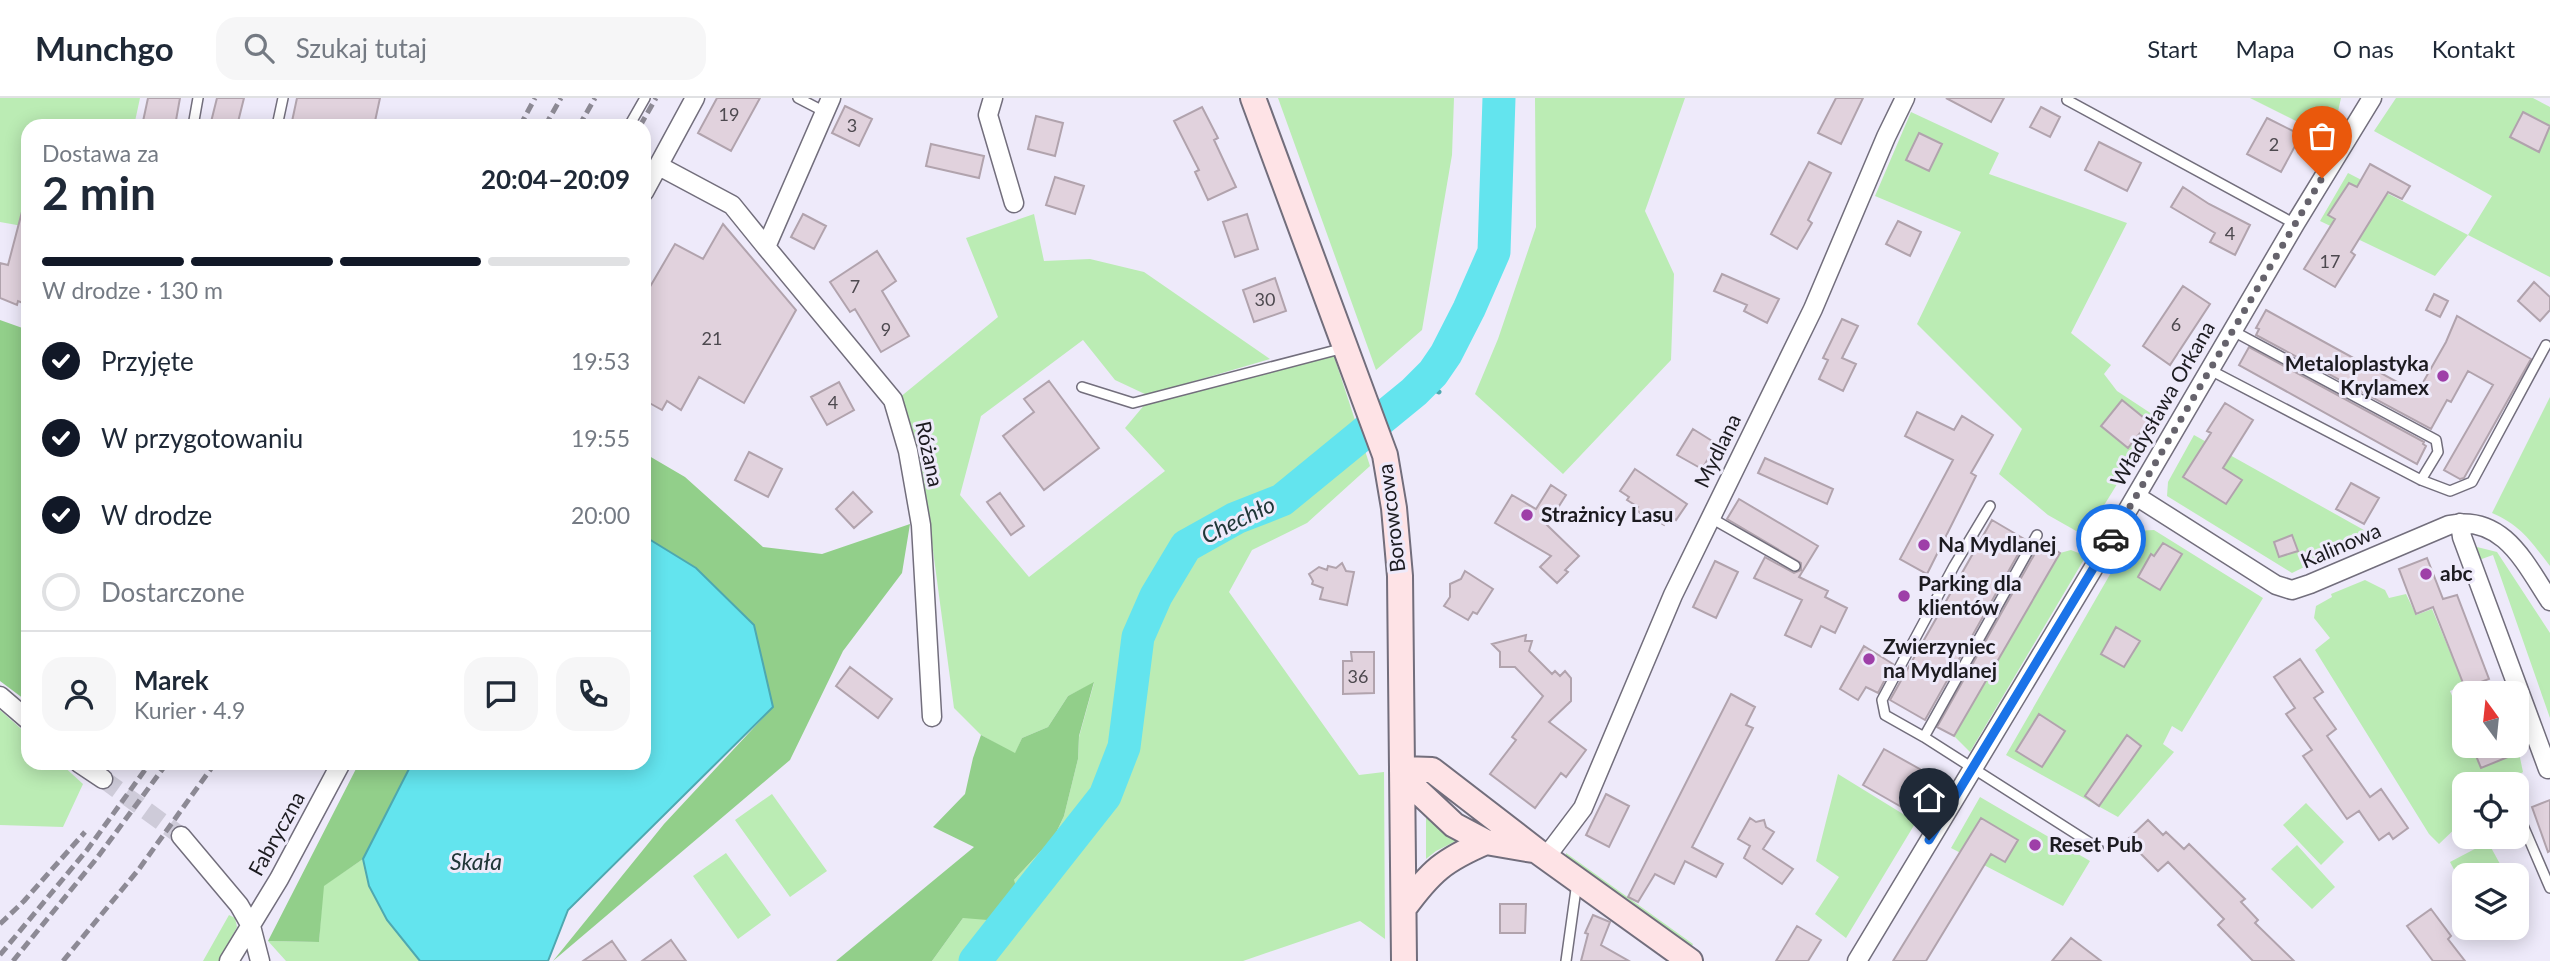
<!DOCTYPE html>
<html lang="pl">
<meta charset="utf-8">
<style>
body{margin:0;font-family:Lato,sans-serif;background:#f6f6f7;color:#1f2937;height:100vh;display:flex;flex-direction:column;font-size:26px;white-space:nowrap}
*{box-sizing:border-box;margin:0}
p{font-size:23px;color:#747a83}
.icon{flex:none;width:38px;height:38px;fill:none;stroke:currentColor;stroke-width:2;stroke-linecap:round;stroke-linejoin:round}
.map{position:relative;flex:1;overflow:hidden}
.drawer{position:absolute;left:21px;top:21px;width:630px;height:651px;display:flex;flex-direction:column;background:#fff;border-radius:21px;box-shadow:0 4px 18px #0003}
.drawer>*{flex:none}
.needle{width:46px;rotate:345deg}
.controls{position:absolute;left:2452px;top:583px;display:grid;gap:14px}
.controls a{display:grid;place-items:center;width:77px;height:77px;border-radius:14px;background:#fff;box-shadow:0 4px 18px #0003;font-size:35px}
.pin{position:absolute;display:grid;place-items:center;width:60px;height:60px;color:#fff;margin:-72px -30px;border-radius:50% 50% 50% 0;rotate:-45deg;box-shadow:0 0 7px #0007}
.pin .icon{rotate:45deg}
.courier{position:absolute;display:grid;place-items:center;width:70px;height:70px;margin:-35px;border:5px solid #1a73e8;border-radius:50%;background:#fff;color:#222;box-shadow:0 2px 9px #0007}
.head em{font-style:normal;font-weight:700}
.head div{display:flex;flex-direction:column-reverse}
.head{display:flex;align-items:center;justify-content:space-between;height:119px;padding:0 21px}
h1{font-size:46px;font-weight:700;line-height:52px}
.bar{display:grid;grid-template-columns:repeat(4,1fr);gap:10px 7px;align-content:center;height:84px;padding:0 21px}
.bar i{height:9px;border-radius:5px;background:#e0e1e3}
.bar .active{background:#111827}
.bar p{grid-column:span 4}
.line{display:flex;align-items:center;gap:18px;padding:0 21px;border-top:2px solid #e0e1e3}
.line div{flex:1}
.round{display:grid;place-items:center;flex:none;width:74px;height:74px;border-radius:21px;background:#f6f6f7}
ol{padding:0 21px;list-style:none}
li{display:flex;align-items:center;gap:21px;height:77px}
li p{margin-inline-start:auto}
li .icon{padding:7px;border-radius:50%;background:#111827;color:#fff;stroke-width:4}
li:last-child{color:#747a83}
li i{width:38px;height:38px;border:4px solid #e0e1e3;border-radius:50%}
header{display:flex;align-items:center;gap:42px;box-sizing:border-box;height:98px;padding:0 35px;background:#fff;border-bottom:2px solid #e0e1e3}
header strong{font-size:33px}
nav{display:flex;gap:38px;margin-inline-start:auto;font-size:24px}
.search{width:490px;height:63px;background:#f6f6f7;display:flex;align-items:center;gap:18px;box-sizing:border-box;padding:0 24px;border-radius:21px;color:#747a83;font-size:26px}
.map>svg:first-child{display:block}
.green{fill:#bbecb4}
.forest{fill:#92cf8a}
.water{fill:#63e4ee;stroke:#4ea8b0;stroke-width:2}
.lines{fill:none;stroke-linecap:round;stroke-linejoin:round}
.stream{stroke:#4ea8b0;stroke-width:5}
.river{stroke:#63e4ee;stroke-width:33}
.building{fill:#e1d2dd;stroke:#b1a3ad;stroke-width:2}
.street-tunnel{stroke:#cecbd9;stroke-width:18;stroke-dasharray:18 9;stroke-linecap:butt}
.lane-casing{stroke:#726e7c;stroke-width:12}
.street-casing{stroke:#726e7c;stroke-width:21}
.secondary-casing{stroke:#726e7c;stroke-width:28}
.lane{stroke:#fff;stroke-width:9}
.street{stroke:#fff;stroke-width:18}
.secondary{stroke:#fee3e6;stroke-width:24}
.rail{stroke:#8d8a95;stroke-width:5;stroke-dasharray:10 5;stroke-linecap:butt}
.done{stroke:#66636c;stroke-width:7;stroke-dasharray:0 12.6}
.route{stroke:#1a73e8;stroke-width:9}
.poi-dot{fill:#9e3fa8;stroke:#eeeafa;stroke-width:2.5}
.labels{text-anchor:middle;stroke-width:6;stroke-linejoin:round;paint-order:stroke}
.number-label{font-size:18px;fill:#4d494f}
.poi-label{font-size:21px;font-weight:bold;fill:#1c1b20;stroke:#eeeafa;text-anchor:start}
.street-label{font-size:21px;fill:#1c1b20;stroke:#eeeafa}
.water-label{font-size:23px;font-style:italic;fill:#203738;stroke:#eeeafa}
</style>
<header>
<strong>Munchgo</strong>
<div class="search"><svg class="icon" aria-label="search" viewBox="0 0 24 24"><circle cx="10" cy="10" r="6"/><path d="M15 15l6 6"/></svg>Szukaj tutaj</div>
<nav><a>Start</a><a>Mapa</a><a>O nas</a><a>Kontakt</a></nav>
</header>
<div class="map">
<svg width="2550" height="863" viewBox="0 0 2550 863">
<rect width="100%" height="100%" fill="#eeeafa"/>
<path class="green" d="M0 0H140L134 28H28V129L0 124Z
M1278 0H1454L1452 57 1422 232 1376 272Z
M1535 0H1685L1645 113 1674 176 1671 262 1563 376 1475 296 1498 241 1536 129Z
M2250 0H2341L2332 41Z
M2396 0H2533L2550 9V179L2468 137 2435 178 2320 123 2348 75 2468 137 2492 98 2374 33Z
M1911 14 1999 55 1989 76 2127 125 2071 235 2111 267 2104 276 2117 293 2158 320 2085 438 2048 417 1999 376 2022 331 1917 226 1961 134 1875 98Z
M1034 116 1044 163 1090 161 1144 174 1270 261 1147 297 1115 282 1083 242 981 318 960 397 1029 479 1165 373 1125 330 1146 305 1334 258 1370 368 1307 425 1252 452 1229 494 1359 677 1384 674 1385 841 1360 823 1243 863H932L963 820 1014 782 1054 739 1064 718 1078 661 1079 639 1094 585 1068 598 1048 629 1022 640 1015 656 981 637 954 610 928 415 899 300 998 219 966 140Z
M2550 299V468C2532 445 2521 427 2492 415Z
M2194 337 2371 436 2292 475 2167 398 2168 384Z
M2154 432 2263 500 2182 634 2172 628 2163 646 2174 654 2118 719 2006 657 2135 433Z
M2473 448 2497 454 2550 535V620L2493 457 2476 463Z
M2071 452 2086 458 1970 654 1954 638 2060 455Z
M2365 482 2385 492 2389 500 2406 496 2416 517 2432 511 2464 587 2450 593 2464 627V648H2472L2481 670 2519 655 2523 674 2505 686H2464V722L2439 746 2429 736 2315 552 2330 540 2314 520 2316 508 2332 499 2331 496Z
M0 612 28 637V665H60L83 686 63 729 0 727Z
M1838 676 1916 724 1846 840 1815 816 1839 779 1816 763Z
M772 696 827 773 790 799 735 722Z
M1980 699 2090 763 2063 808 1951 750Z
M2306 705 2344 744 2321 767 2283 727Z
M1426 710 1464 739 1436 753 1426 761Z
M2488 744 2506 777H2464V790L2450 764Z
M2297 747 2335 789 2312 811 2271 771Z
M726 755 771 817 738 841 693 778Z
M1566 755 1693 846 1692 848 1686 849 1566 760Z
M363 761 369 788 387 822 420 863H286L268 843 319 844 323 788Z
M229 817 235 820 237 829 219 863H203Z"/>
<path class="forest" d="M0 222 28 232V604L0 583Z
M644 355 685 379 763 449 822 456 910 426 902 475 843 553 790 662 553 863 664 726 773 609 696 470 644 438Z
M1094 584 1079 638 1078 661 1064 718 1054 739 1014 782 1018 796 1000 823 963 820 932 863H836L974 749 933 729 965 696 973 660 981 637 1015 655 1022 640 1048 629 1068 598Z
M359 665H412L363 761 324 788 319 844 268 843Z"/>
<path class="water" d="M644 438 696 470 754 527 773 609 568 812 548 863H420L387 822 369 788 363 761 412 665H644Z"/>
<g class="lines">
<path class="stream" d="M1423 286 1439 294"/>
<path class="river" d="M975 863 1105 698 1124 649 1138 539 1156 498 1186 448 1236 420 1282 402 1414 294 1433 275 1446 256 1469 211 1494 154 1499 0"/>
</g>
<path class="building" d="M148 0H180L175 28H142Z
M217 0H244L237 28H210Z
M297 0H380L374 28H291Z
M717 0H760L731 53 698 35Z
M1836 0H1863L1841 46 1818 35Z
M1946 0H2004L1991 24Z
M845 8 872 21 859 48 832 35Z
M1202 9 1218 40 1214 42 1236 89 1208 102 1195 74 1199 72 1174 23Z
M2041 9 2060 19 2050 39 2030 29Z
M2523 14 2550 28 2539 54 2510 39Z
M1036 18 1063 25 1055 58 1028 51Z
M2267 20 2301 37 2281 74 2247 56Z
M1919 35 1942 46 1929 73 1906 62Z
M2099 44 2141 65 2127 93 2085 72Z
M931 46 984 58 979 80 926 68Z
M1809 64 1831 75 1808 122 1812 125 1797 151 1771 136Z
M2370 66 2410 88 2402 101 2388 94 2351 154 2355 157 2335 189 2304 171 2335 121 2328 117 2349 85 2357 89Z
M1055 79 1084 88 1075 116 1046 107Z
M2183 89 2209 106 2250 127 2235 157 2210 144 2215 135 2171 109Z
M23 110 28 111V207L18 203 17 207 0 200V165L8 167Z
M803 116 826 128 814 151 791 139Z
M1247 116 1258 151 1235 159 1223 124Z
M1898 123 1921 134 1910 158 1886 146Z
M723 126 796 212 744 305 699 279 681 312 667 303 662 312 644 302V199L675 146 703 161Z
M877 153 896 183 882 193 909 238 881 254 855 211 850 214 830 184Z
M1722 176 1779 201 1767 225 1744 213 1747 207 1714 193Z
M1275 180 1286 213 1254 224 1243 192Z
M2534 184 2550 199V212L2540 223 2518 203Z
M2183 188 2210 206 2170 267 2143 248Z
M2434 196 2448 203 2440 219 2426 212Z
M2266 212 2417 295 2446 244 2457 218 2531 261 2464 380 2460 381 2444 372 2493 287 2468 273 2451 304 2447 302 2431 331 2256 237 2259 231 2256 230Z
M1842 221 1858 228 1842 260 1856 266 1843 293 1819 281 1828 262 1823 260Z
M2249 249 2424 344 2423 346 2426 348 2417 366 2239 267Z
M1049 283 1099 350 1044 392 1003 338 1034 314 1024 301Z
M839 284 854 312 827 327 811 299Z
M2122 302 2149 324 2128 350 2101 328Z
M2225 305 2253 322 2223 370 2242 382 2226 406 2183 379 2211 335 2207 333Z
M1917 314 1954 332 1962 318 1993 337 1971 375 1976 378 1927 476 1900 461 1953 362 1905 338Z
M1693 331 1717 346 1702 371 1677 357Z
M749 354 782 371 768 399 735 382Z
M1765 360 1833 391 1827 406 1758 375Z
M1635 371 1687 406 1676 422 1670 418 1664 427 1656 422 1655 425 1636 412 1638 409 1627 402 1629 399 1620 393Z
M2351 385 2379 400 2364 426 2336 411Z
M1551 387 1566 397 1547 427 1579 458 1565 472 1568 474 1557 485 1540 469 1551 458 1495 425 1512 397 1536 411Z
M853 394 872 414 854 430 836 411Z
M1000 395 1024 428 1011 437 987 404Z
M1739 401 1818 448 1799 479 1828 493 1825 499 1847 510 1835 535 1821 528 1811 549 1785 537 1802 502 1754 480 1765 459 1794 475 1801 472V465L1727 421Z
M1992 422 2026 442 1925 622 1890 602Z
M2292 437 2298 453 2279 459 2274 444Z
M2043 444 2060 455 1954 638 1937 629 2038 450 2040 451Z
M2163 445 2182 456 2160 492 2138 479 2151 456 2154 458Z
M2427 460 2443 501 2457 497 2489 581 2465 590 2433 509 2416 516 2399 471Z
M1715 463 1738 474 1716 520 1693 509Z
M1342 465 1346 473 1354 474 1347 507 1320 501 1323 490 1312 486 1313 483 1309 476 1319 469 1327 472 1328 468 1336 470Z
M1465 473 1493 491 1477 516 1473 514 1468 522 1444 508 1450 499V486L1461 481Z
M2116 529 2140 543 2124 569 2101 556Z
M1526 537 1525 543H1532L1529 553 1552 576 1555 573 1560 578 1565 573 1571 580V603L1549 624 1586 652 1566 679 1561 675 1535 710 1490 676 1516 642 1512 639 1543 598 1515 569H1500V554L1492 546Z
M1864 548 1893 566 1878 595 1866 589 1858 602 1840 591Z
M1351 554H1374V595L1343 596V563H1352Z
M2300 561 2323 594 2314 600 2336 631 2327 638 2370 699 2381 691 2408 730 2393 741 2389 735 2379 742 2359 713 2347 721 2303 658 2312 652 2286 616 2295 610 2274 579Z
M850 569 892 601 878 620 836 588Z
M1731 596 1755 609 1746 627 1753 630 1692 749 1723 766 1716 779 1685 763 1674 786 1655 776 1638 804 1628 799Z
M2039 616 2065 633 2042 669 2016 653Z
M2127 637 2141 648 2099 708 2085 698Z
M2472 648H2503L2508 659 2481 670Z
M1884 651 1934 679 1912 715 1863 687Z
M1606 696 1629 708 1609 749 1586 737Z
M2550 702V753L2548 754 2532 709Z
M1750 720 1756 724 1764 722 1766 729 1774 734 1763 751 1793 771 1782 786 1744 760 1750 748 1738 741Z
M1981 720 2018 742 2005 764 1991 756 1926 863H1893Z
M2148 722 2163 737 2166 734 2184 751 2189 746 2245 801 2241 804 2258 822 2255 825 2294 863H2253L2218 827 2224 821 2168 764 2158 773 2127 742Z
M1500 806H1526L1525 835H1500Z
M2431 811 2451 838 2448 841 2465 863H2433L2407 828Z
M1593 817 1610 824 1601 847 1629 863H1581L1588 836 1585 835Z
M1797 828 1821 842 1808 863H1776Z
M2071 840 2084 850 2101 863H2052Z
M671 842 686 863H642Z
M612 843 626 863H583Z"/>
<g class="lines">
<path class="street-tunnel" d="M103 681 181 738"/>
<g class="lane-casing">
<path id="lane" d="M798 0 825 14
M2067 2 2295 126
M193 28 198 0
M277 28 283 0
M629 28 645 0
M2233 233 2436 342 2438 354 2421 382
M2210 272 2421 382 2450 393 2472 384 2546 247
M1082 289 1133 305 1344 250
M1990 408 1954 468 1882 602 1885 617 1924 639 2098 750
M1711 420 1795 468
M1924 639 2037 437
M2516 711 2550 790
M1566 863 1577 784"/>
</g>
<g class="street-casing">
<path id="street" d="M993 0 988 17 1014 105
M659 68 732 107 766 149 831 0
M644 94 695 0
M766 149 893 302 908 353 921 427 932 619
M2136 398 2276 487 2292 492 2310 486 2449 427C2503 416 2525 465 2550 503
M2460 425 2462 439 2548 671
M0 598 28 622
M79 665 103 681
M181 738 239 807 251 828 260 863
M1546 759 1583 710 1673 497 1813 211 1886 39 1905 0
M229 863 279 781 341 665
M1857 863 2102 456 2295 126 2372 0"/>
</g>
<g class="secondary-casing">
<path id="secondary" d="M1253 0 1385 357 1394 410 1400 478 1404 863
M1403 671 1432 672 1537 753 1690 863
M1404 680 1454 727 1486 744 1533 752
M1404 810C1431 773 1444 762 1486 744"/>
</g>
<use href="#lane" class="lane"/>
<use href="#street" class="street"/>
<use href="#secondary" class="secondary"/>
<path class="rail" d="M520 28 535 0
M545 28 561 0
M579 28 595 0
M640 28 656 0
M0 826 24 803 85 734
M0 857 87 752 150 665
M13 863 97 760 167 665
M63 863 139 771 215 665"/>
</g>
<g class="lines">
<path class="done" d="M2111 441 2322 80"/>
<path class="route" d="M1929 742 2111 441"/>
</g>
<g class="poi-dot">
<circle cx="2443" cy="278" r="7"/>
<circle cx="1527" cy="417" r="7"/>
<circle cx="1924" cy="447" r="7"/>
<circle cx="2426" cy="476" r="7"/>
<circle cx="1904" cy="498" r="7"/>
<circle cx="1869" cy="561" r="7"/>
<circle cx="2035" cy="747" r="7"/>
</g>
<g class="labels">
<g class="number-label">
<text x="729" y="23">19</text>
<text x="852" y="34">3</text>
<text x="2274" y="53">2</text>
<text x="2230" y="142">4</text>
<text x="2330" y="170">17</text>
<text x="855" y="195">7</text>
<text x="1265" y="208">30</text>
<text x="2176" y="233">6</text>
<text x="886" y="238">9</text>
<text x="712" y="247">21</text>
<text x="833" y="311">4</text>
<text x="1358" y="585">36</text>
</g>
<g class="poi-label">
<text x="2429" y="273" text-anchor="end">Metaloplastyka<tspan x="2429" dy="24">Krylamex</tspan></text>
<text x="1541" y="424">Strażnicy Lasu</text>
<text x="1938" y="454">Na Mydlanej</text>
<text x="2440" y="483">abc</text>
<text x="1918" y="493">Parking dla<tspan x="1918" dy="24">klientów</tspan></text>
<text x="1883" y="556">Zwierzyniec<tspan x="1883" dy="24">na Mydlanej</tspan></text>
<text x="2049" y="754">Reset Pub</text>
</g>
<g class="street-label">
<text transform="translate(2163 306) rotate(-60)" y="7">Władysława Orkana</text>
<text transform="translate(1718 353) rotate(-64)" y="7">Mydlana</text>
<text transform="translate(929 356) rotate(78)" y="7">Różana</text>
<text transform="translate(1392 420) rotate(-97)" y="7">Borowcowa</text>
<text transform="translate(2341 448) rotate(-23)" y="7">Kalinowa</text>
<text transform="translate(277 736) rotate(-61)" y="7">Fabryczna</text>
</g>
<g class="water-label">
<text transform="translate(1238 422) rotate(-26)" y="8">Chechło</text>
<text x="476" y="772">Skała</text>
</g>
</g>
</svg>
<div class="controls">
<a><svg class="needle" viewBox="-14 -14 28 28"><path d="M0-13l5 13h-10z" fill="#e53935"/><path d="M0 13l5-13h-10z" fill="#747a83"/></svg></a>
<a><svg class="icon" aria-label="locate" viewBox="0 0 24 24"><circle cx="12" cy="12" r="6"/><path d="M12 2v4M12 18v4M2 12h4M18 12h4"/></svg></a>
<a><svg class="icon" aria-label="layers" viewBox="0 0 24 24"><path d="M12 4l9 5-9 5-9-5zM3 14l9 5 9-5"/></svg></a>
</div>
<div class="pin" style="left:2322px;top:80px;background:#ea580c"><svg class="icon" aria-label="bag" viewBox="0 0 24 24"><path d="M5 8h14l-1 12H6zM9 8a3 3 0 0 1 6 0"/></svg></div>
<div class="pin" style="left:1929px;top:742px;background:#1f2937"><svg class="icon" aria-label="home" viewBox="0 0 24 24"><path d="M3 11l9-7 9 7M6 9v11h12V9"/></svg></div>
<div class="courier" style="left:2111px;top:441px"><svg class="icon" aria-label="car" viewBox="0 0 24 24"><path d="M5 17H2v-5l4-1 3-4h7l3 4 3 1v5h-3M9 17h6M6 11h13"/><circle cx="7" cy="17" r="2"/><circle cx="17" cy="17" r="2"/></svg></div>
<section class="drawer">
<div class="head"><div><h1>2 min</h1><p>Dostawa za</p></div><em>20:04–20:09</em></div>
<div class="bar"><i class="active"></i><i class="active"></i><i class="active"></i><i></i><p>W drodze · 130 m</p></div>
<ol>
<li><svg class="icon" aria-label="check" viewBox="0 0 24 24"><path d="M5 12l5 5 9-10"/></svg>Przyjęte<p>19:53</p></li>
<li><svg class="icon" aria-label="check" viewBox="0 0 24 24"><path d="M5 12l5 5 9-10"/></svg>W przygotowaniu<p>19:55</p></li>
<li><svg class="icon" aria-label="check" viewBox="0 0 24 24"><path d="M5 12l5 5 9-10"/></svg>W drodze<p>20:00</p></li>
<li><i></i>Dostarczone</li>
</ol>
<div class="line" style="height:126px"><a class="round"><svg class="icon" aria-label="person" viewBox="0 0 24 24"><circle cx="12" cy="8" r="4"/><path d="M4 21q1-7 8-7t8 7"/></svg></a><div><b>Marek</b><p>Kurier · 4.9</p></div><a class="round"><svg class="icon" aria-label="chat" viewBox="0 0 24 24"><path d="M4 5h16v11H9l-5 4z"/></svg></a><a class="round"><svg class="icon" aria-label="phone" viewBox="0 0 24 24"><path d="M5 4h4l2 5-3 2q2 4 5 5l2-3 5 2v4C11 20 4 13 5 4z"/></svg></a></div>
</section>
</div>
